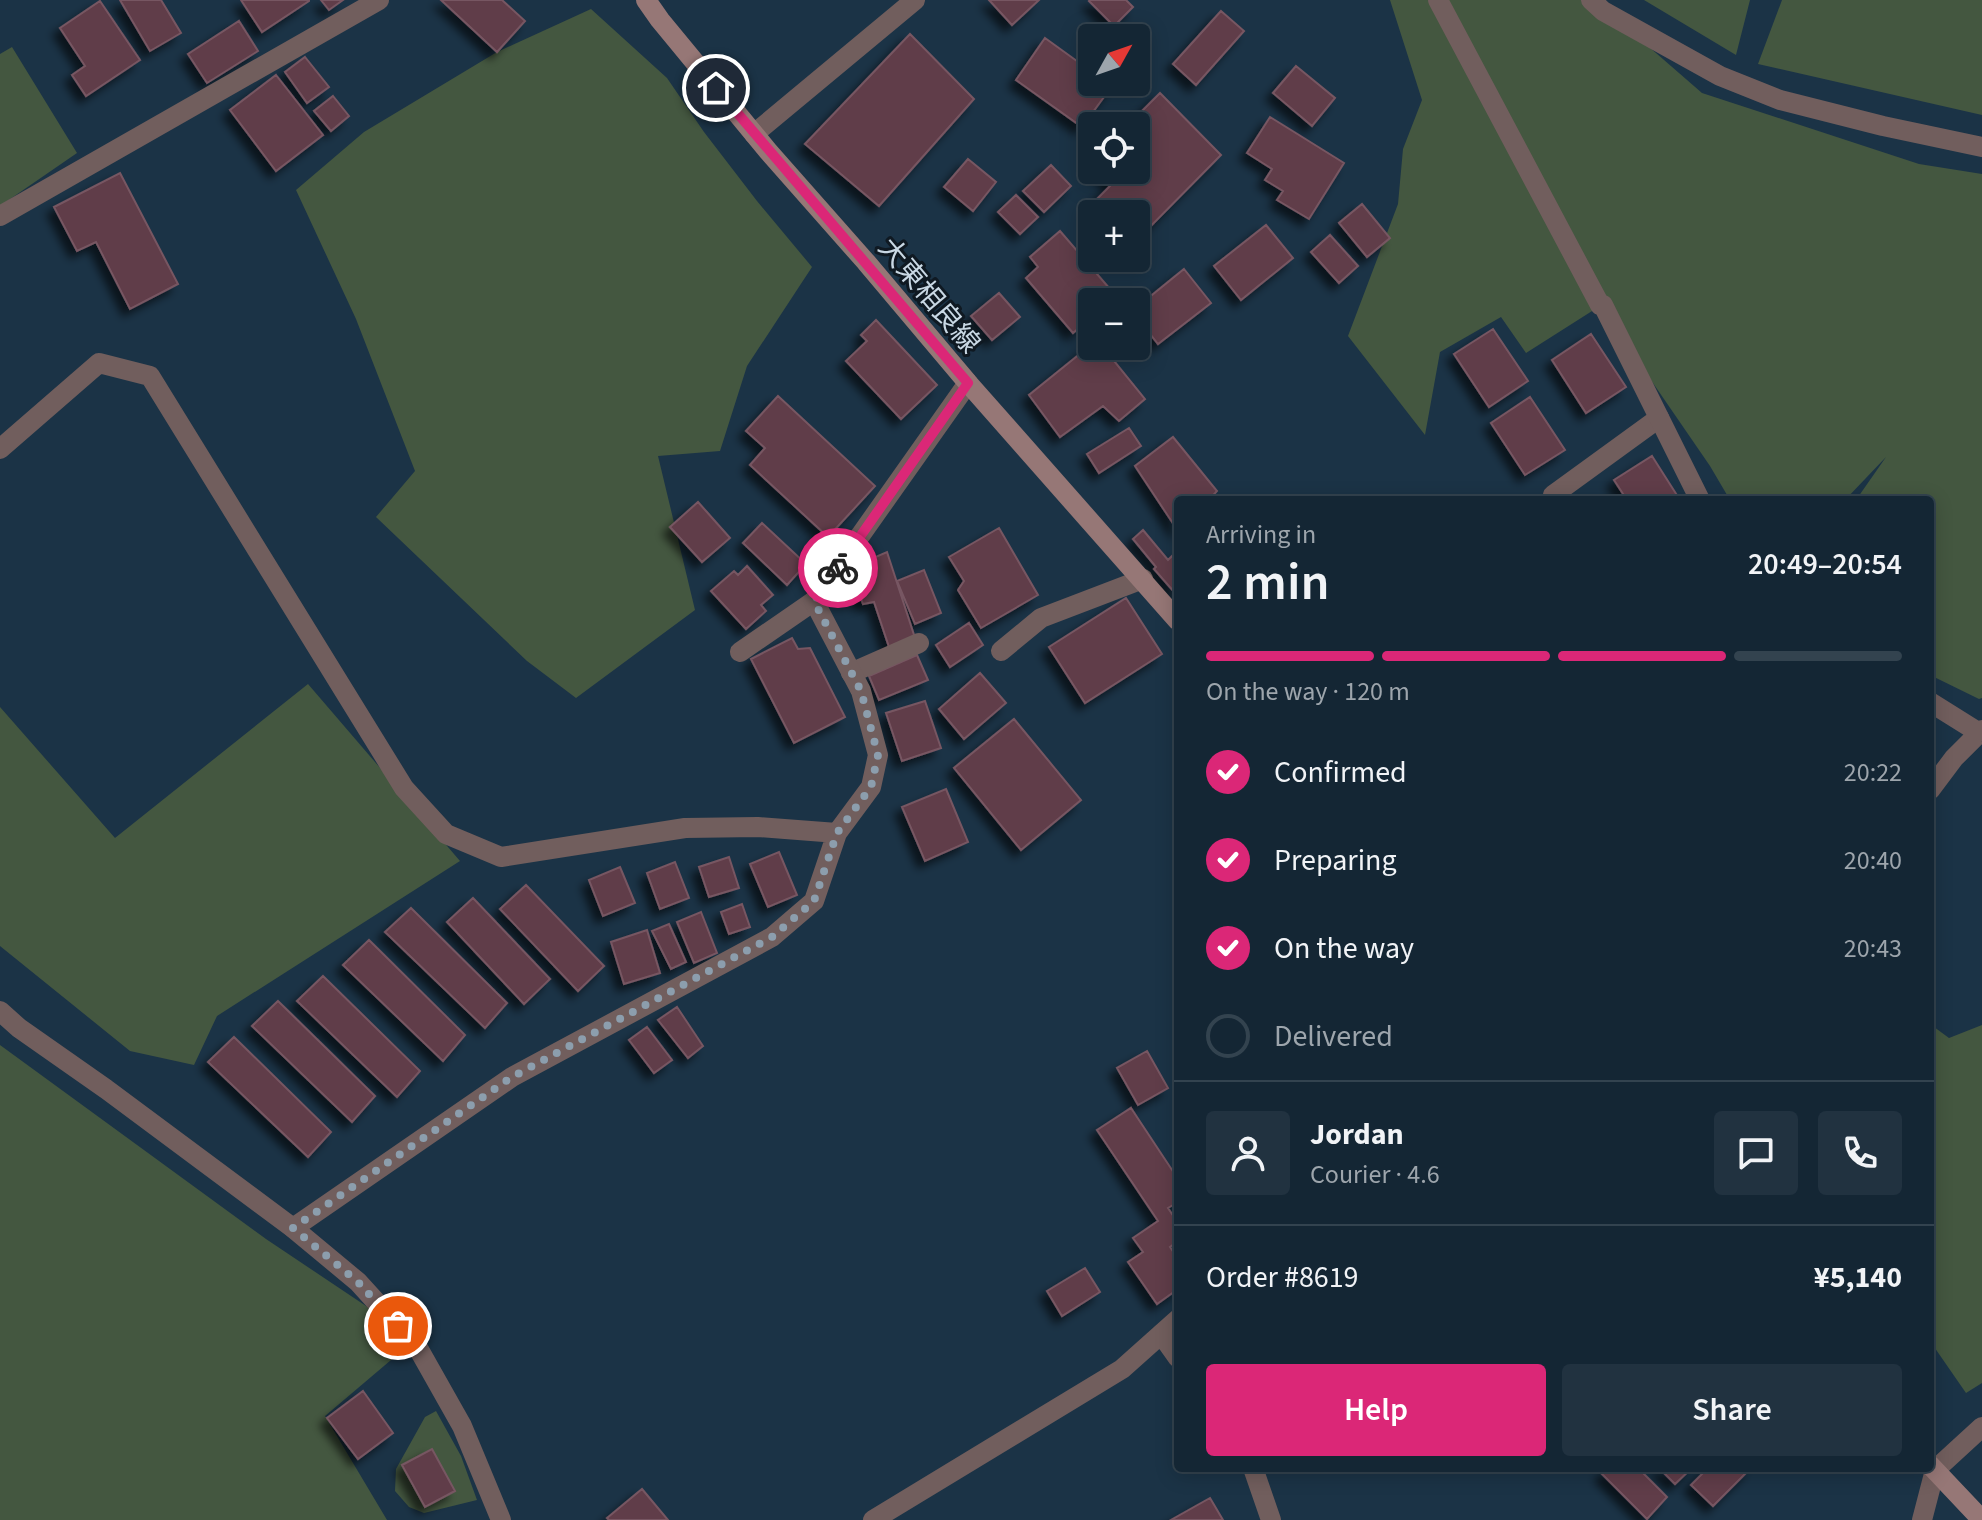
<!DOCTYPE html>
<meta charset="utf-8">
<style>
body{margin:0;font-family:"Source Sans 3","Noto Sans JP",sans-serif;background:#213240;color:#f1f3f6;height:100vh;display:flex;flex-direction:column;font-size:30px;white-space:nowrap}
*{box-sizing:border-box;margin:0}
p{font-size:26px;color:#9da5ac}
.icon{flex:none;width:44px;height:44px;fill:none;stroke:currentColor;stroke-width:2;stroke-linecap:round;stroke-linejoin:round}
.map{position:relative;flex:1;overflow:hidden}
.sheet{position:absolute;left:1174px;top:496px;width:760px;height:976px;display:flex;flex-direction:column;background:#142634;border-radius:8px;box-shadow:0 4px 20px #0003,0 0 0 2px #33434f}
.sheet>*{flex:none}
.needle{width:52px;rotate:50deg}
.tools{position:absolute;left:1078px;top:24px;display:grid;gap:16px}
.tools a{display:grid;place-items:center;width:72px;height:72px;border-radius:8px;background:#142634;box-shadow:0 4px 20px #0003,0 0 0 2px #33434f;font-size:40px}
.pin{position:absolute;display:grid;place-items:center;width:68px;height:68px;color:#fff;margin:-34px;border:4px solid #fff;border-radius:50%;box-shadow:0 2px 8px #0007}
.courier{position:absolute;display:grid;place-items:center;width:80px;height:80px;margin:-40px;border:6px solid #db2777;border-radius:50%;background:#fff;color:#222;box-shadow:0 2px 10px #0007}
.overview em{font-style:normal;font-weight:600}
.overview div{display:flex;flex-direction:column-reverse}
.overview{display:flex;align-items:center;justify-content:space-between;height:136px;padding:0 32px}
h1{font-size:52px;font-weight:600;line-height:60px}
.bar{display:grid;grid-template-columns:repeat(4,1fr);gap:12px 8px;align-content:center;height:96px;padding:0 32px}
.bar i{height:10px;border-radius:6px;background:#33434f}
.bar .selected{background:#db2777}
.bar p{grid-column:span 4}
.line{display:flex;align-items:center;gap:20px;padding:0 32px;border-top:2px solid #33434f}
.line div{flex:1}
.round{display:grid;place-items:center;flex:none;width:84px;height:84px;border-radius:8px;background:#213240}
ol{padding:0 32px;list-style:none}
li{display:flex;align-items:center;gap:24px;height:88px}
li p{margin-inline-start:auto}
li .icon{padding:8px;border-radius:50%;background:#db2777;color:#fff;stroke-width:4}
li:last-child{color:#9da5ac}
li i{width:44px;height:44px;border:4px solid #33434f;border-radius:50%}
.button{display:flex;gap:16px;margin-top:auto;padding:16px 32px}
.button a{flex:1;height:92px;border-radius:8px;background:#db2777;color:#fff;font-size:32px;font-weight:600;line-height:92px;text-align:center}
.button a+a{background:#213240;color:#f1f3f6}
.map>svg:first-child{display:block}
.green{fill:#445740}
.building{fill:#613c49;stroke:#775762;stroke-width:2;filter:url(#shadow)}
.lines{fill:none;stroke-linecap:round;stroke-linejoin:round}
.service{stroke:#715e5d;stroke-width:20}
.minor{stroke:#715e5d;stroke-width:20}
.tertiary{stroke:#715e5d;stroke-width:20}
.secondary{stroke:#967776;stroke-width:20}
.done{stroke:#8c9ead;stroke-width:8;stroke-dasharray:0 14.4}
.route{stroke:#db2777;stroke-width:10}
.labels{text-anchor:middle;stroke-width:6;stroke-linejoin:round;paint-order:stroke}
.street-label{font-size:28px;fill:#c9d8e4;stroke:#0f1922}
</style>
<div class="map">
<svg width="1982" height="1520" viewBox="0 0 1982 1520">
<defs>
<filter id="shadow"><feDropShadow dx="-7" dy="7" stdDeviation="4" flood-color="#0009"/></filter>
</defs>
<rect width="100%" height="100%" fill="#1b3346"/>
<path class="green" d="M1390 0H1595L1702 93 1919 164 1982 174V698L1979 699 1930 675V500H1856L1886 457 1845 500H1730L1710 466 1600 306 1526 353 1501 317 1440 352 1425 435 1348 336 1398 204 1403 149 1422 100Z
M1644 0H1750L1736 55Z
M1782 0H1982V115L1758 64Z
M591 9 667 78 704 132 757 201 812 267 747 366 720 451 658 456 695 610 576 698 527 661 376 517 415 471 356 319 296 190 364 132 497 52Z
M12 47 77 153 0 206V54Z
M308 684 460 861 217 1016 194 1065 130 1051 0 946V707L115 838Z
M1930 1024 1949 1038 1982 1025V1383L1966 1393 1930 1341Z
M0 1045 266 1239 369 1308 404 1349 325 1416 387 1520H0Z
M436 1411 461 1456 477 1500 424 1513 409 1507 395 1491 396 1469 425 1417Z"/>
<path class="building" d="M120 0H161L181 33 150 51Z
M241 0H309V1L262 32Z
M321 0H343L329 10Z
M441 0H502L525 21 497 52Z
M989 0H1039L1012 25Z
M1090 0H1126L1133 7 1114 26 1089 1Z
M100 1 140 60 86 96 72 75 85 66 60 28Z
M1221 11 1244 31 1196 85 1173 64Z
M239 21 258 51 207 83 188 54Z
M910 34 974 99 879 206 805 144Z
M1045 38 1092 72V82H1106L1112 86 1082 127 1016 80Z
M305 57 329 87 307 103 285 72Z
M1296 66 1335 98 1312 126 1273 93Z
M276 75 323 135 276 171 230 110Z
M1160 93 1221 155 1136 241V214H1108L1095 201 1112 184 1099 170H1136V126H1127Z
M333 96 349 116 331 131 314 111Z
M1270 117 1344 163 1309 219 1277 200 1283 191 1265 180 1272 169 1247 153Z
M968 159 996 182 973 211 944 187Z
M1051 165 1071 186 1044 212 1023 191Z
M120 173 178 284 130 309 96 242 77 251 54 207Z
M1016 195 1038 217 1020 234 998 212Z
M1362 204 1390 238 1367 257 1339 223Z
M1266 225 1293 258 1241 300 1214 266Z
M1060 231 1116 296 1109 302H1092V317L1073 333 1026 278 1038 267 1030 257Z
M1330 235 1358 266 1339 283 1311 252Z
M1184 269 1211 303 1158 344 1136 316V308Z
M999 293 1020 317 992 340 971 316Z
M876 320 937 385 901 419 846 361 867 341 861 335Z
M1493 329 1528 381 1489 407 1454 354Z
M1591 334 1626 387 1586 413 1552 360Z
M1092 344V346H1102L1145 399 1119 421 1103 406 1060 437 1029 395Z
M778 396 875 486 828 537 750 465 765 448 746 431Z
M1530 397 1565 450 1525 475 1491 423Z
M1129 428 1141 446 1099 473 1087 454Z
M1173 437 1217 491 1209 500H1178V531L1135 466Z
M1652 456 1680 500H1627L1614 480Z
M698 502 730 538 702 562 670 527Z
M762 523 806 564 787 585 743 543Z
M999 528 1038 595 981 628 958 590 964 581 949 557Z
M1143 530 1168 560 1175 553 1178 557V590L1175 593 1154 569 1156 567 1133 539Z
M887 552 915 638 890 650 874 602 863 604 850 568Z
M747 566 773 595 761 605 766 611 746 629 711 591 734 571 738 575Z
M924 570 941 613 915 624 897 581Z
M1126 598 1162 654 1085 703 1049 647Z
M969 623 983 645 950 667 936 645Z
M792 638 798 649 810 648 845 717 794 743 751 659Z
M917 655 928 680 879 700 869 676Z
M980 673 1006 703 964 739 939 709Z
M925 701 941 748 902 761 886 713Z
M1014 719 1081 800 1021 850 954 768Z
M946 789 968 842 925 861 902 807Z
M779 852 797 895 768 907 750 864Z
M729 857 739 888 709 897 699 867Z
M675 862 689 898 660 909 647 873Z
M620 867 635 903 603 916 589 880Z
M526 885 604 966 578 991 500 909Z
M473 898 550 979 524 1004 447 922Z
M742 904 750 927 729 934 721 912Z
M411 908 507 1003 485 1028 385 932Z
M701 912 717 953 694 963 677 922Z
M669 924 686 962 671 969 652 931Z
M647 930 660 973 624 984 611 942Z
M369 940 465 1035 443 1061 343 965Z
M323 976 420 1071 397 1097 297 1001Z
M278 1001 375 1096 352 1122 252 1026Z
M677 1007 703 1046 688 1058 658 1020Z
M647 1027 672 1060 654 1073 629 1040Z
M234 1037 331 1132 308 1157 208 1062Z
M1147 1051 1168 1088 1138 1105 1117 1068Z
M1131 1108 1178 1179V1202L1168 1208 1178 1223V1241L1170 1247 1178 1259V1289L1157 1304 1128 1262 1143 1252 1133 1238 1158 1221 1097 1130Z
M1085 1268 1100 1292 1062 1316 1047 1291Z
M363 1391 393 1433 358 1459 327 1418Z
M432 1449 455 1491 425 1507 402 1465Z
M1608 1468H1638L1667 1497 1647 1519 1602 1474Z
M1659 1468H1692L1675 1484Z
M1708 1468H1751L1713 1506 1691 1485Z
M642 1489 668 1520H609L607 1518Z
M1210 1498 1223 1520H1171Z"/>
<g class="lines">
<path class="service" d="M1556 500 1553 495 1659 418
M1001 651 1041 618 1143 579
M740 652 814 601
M851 673 919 643
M1922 1520 1935 1470 1982 1427"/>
<path class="minor" d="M1438 0 1600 305H1603L1700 500
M754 134 915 0
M0 216 379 0
M0 449 99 363 150 376 404 788 446 834 501 857 685 828 758 827 837 833
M1930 702 1978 732
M1930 790 1954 758 1982 730
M293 1228 512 1077 772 937 814 901 837 833 871 787 878 755 861 691 814 601 968 383
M1161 1334 1178 1358
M1253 1468 1271 1520
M873 1520 1122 1369 1178 1319"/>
<path class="tertiary" d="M1591 0 1603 11 1720 76 1780 100 1883 126 1982 147
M0 1011 19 1028 106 1089 293 1228 358 1282 418 1348 462 1426 501 1520"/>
<path class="secondary" d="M646 0 660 20 768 151 866 262 968 383 1178 621
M1930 1465 1982 1520"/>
</g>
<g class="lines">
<path class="done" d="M398 1326 358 1282 293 1228 512 1077 772 937 814 901 837 833 871 787 878 755 861 691 814 601 838 568"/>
<path class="route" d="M716 88 968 383 838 568"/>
</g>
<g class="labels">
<g class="street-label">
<text transform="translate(930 295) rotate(50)" y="10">大東相良線</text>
</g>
</g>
</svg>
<div class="tools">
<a><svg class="needle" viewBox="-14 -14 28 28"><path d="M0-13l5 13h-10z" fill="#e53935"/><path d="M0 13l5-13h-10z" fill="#9da5ac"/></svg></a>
<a><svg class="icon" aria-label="locate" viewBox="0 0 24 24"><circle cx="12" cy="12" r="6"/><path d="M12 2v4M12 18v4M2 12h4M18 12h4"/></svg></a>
<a>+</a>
<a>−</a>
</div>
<div class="pin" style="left:398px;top:1326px;background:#ea580c"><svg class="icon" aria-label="bag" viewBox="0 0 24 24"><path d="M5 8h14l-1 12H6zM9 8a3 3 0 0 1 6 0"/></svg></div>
<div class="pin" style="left:716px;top:88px;background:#1f2937"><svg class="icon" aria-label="home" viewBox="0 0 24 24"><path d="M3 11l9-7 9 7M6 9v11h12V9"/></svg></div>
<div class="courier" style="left:838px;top:568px"><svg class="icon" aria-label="bike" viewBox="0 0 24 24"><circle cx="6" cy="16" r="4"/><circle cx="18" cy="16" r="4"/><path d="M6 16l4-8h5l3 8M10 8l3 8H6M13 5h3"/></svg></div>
<section class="sheet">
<div class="overview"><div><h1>2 min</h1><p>Arriving in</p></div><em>20:49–20:54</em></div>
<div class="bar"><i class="selected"></i><i class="selected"></i><i class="selected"></i><i></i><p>On the way · 120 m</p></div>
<ol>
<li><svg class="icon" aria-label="check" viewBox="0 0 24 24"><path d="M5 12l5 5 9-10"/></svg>Confirmed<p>20:22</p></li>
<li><svg class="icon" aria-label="check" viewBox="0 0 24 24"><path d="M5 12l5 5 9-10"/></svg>Preparing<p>20:40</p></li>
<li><svg class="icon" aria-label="check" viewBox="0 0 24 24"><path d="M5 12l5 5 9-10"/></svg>On the way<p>20:43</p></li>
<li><i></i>Delivered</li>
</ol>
<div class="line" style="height:144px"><a class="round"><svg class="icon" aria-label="person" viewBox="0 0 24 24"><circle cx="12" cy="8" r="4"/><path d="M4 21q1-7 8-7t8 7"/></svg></a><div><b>Jordan</b><p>Courier · 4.6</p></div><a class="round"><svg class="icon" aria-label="chat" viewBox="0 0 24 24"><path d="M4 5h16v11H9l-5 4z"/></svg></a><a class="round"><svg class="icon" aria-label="phone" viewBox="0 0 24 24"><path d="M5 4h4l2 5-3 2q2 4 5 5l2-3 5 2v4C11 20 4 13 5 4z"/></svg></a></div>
<div class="line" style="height:104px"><div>Order #8619</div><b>¥5,140</b></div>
<div class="button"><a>Help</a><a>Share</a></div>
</section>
</div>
